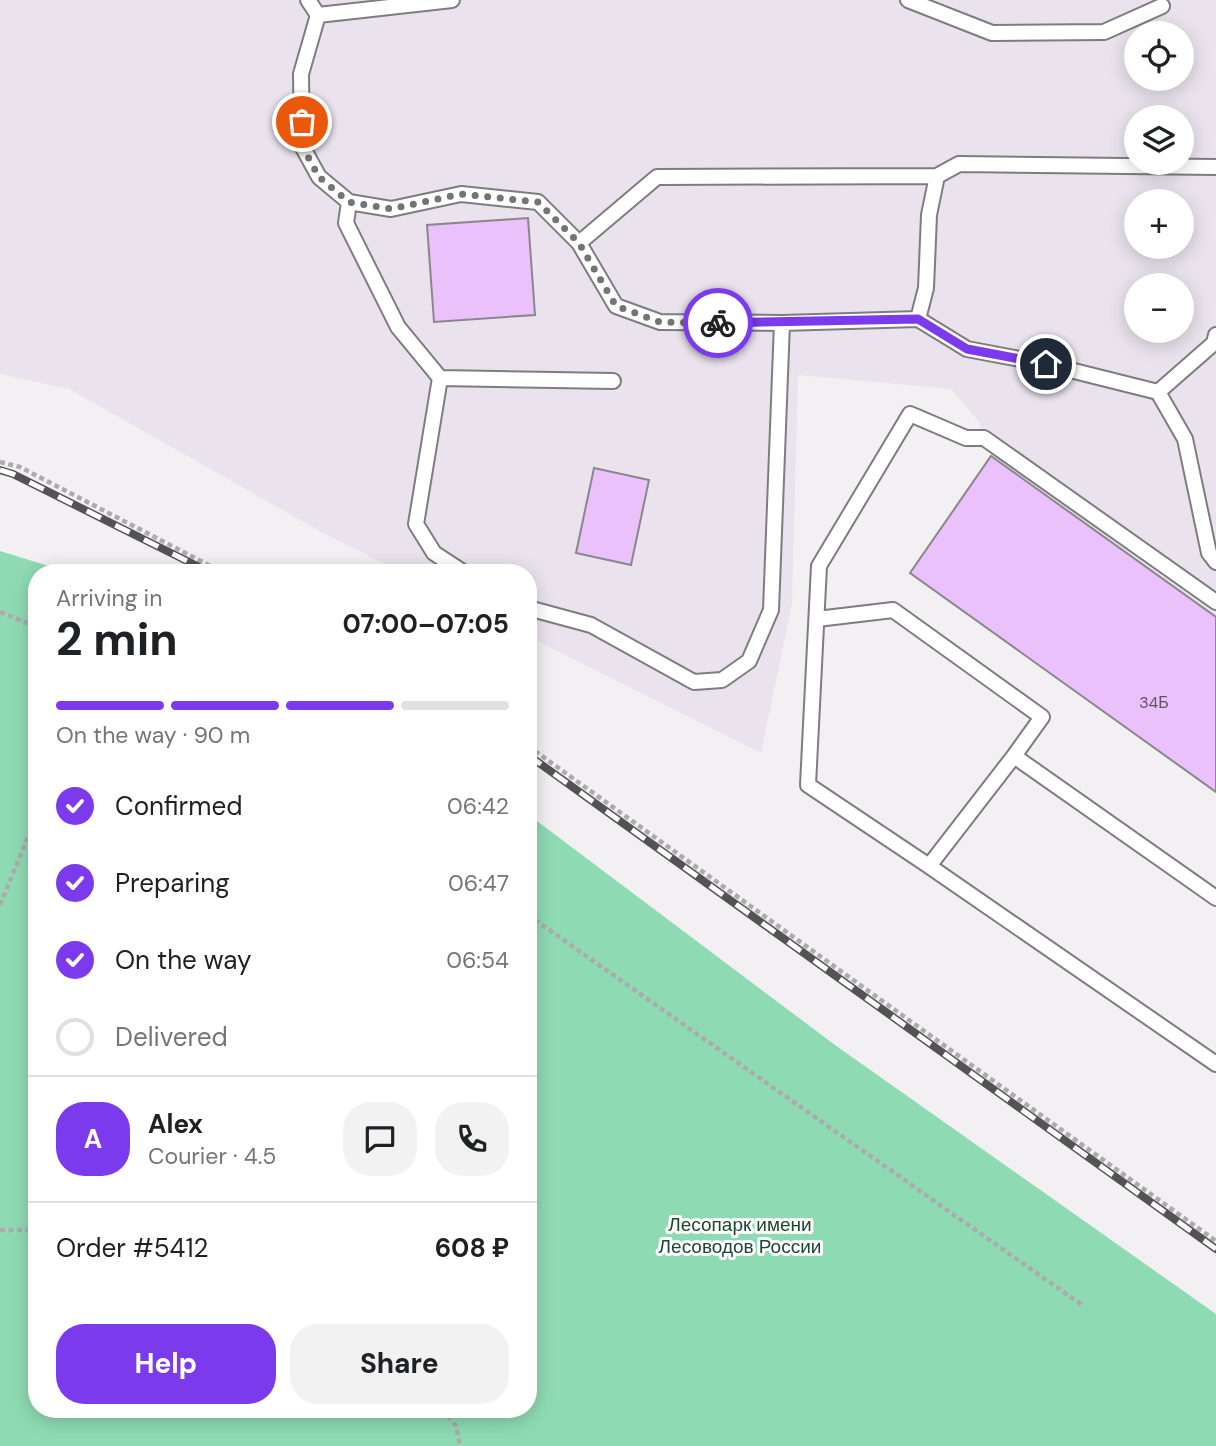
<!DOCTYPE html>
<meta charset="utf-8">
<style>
body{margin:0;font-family:"DM Sans",sans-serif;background:#f2f2f2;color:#202124;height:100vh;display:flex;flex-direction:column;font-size:26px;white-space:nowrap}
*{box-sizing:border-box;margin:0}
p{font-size:23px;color:#757577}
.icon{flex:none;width:38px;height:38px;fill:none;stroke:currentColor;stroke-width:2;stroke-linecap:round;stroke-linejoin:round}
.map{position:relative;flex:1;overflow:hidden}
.details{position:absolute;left:28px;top:564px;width:509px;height:854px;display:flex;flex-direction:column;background:#fff;border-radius:28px;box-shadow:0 4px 18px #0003}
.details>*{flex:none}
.tools{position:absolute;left:1124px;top:21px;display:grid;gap:14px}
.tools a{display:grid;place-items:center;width:70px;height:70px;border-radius:50%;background:#fff;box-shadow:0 4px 18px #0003;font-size:35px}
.pin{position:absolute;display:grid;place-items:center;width:60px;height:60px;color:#fff;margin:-30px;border:4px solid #fff;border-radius:50%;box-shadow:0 2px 7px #0007}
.courier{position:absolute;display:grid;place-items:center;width:70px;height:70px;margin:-35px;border:5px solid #7c3aed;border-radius:50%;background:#fff;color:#222;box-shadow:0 2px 9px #0007}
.head em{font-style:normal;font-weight:700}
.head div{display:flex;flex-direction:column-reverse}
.head{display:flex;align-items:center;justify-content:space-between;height:119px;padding:0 28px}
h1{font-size:46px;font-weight:700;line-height:52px}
.bar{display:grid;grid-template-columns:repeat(4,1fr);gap:10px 7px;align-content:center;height:84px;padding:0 28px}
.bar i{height:9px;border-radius:5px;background:#e0e0e0}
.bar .on{background:#7c3aed}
.bar p{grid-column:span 4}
.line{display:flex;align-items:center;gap:18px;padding:0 28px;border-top:2px solid #e0e0e0}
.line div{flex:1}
.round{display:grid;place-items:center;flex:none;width:74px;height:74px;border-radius:28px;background:#f2f2f2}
ol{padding:0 28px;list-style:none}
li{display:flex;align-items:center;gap:21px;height:77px}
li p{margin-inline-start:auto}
li .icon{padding:7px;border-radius:50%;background:#7c3aed;color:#fff;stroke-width:4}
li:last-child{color:#757577}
li i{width:38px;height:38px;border:4px solid #e0e0e0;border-radius:50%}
.action{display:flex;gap:14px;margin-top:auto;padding:14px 28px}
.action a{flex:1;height:80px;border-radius:28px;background:#7c3aed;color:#fff;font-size:28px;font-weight:700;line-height:80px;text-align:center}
.action a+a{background:#f2f2f2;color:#202124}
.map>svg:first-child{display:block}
.built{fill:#eae3ed;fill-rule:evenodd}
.green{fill:#8edbb3}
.building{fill:#eac1fa;stroke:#89878a;stroke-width:2}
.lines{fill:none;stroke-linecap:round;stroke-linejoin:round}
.service-casing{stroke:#7f7c80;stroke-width:18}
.path{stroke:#acaaad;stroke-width:4.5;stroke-dasharray:5 3.5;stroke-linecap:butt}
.service{stroke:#fff;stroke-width:14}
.rail-casing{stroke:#545354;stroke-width:8}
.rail{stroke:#fff;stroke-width:5;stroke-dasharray:16;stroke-linecap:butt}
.done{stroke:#747375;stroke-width:7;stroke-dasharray:0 12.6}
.route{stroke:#7c3aed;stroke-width:9}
.labels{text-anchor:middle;stroke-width:6;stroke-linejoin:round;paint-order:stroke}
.number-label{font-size:16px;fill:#5e5462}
.park-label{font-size:19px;fill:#1e4532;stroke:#fff}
</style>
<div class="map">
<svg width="1216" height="1446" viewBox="0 0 1216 1446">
<rect width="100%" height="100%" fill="#f3f0f4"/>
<path class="built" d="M0 0H1216V617L991 456 979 422 951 389 798 375 792 604 761 753 529 637 528 572H400L323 533 69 389 0 374ZM1136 33H1181V79H1136ZM1136 117H1181V163H1136ZM1136 201H1181V247H1136ZM1136 285H1181V331H1136Z"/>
<path class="green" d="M0 551 68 572H37V1409H528L529 815 835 1045 1216 1314V1446H0Z"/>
<path class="building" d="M528 218 535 315 434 322 427 225Z
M991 456 1216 617V792L910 573Z
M594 468 649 480 631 565 576 553Z"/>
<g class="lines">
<g class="service-casing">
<path id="service" d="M308 0 318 15 301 74 302 146 319 177 349 202 391 209 461 194 538 202 579 243 616 306 660 322 782 323 918 319 967 349 1046 364 1158 392 1185 439 1209 553 1216 562
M908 0 992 33 1104 32 1162 6
M318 15 452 0
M349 202 346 223 398 327 440 378 416 524 434 553 463 572
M579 243 657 177 937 176 959 164 1216 167
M918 319 926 288 929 215 937 176
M440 378 613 381
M1158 392 1214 343 1216 335
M528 608 591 625 694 682 722 680 749 661 771 610 782 323
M817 619 893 610 1042 717 1014 756
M929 866 808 785 819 566 910 414 966 438H984L1216 602
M1216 898 1014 756 929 866 1216 1064"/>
</g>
<path class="path" d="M0 462 20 467 222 572
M0 612 37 627
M528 746 1216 1241
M0 905 37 815
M528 915 1082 1305
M0 1230H37
M443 1409 456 1426 460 1446"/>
<use href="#service" class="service"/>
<g class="rail-casing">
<path id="rail" d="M0 470 13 474 209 572
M528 755 1216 1249"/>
</g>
<use href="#rail" class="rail"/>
</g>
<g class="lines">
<path class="done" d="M302 122V146L319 177 349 202 391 209 461 194 538 202 579 243 616 306 660 322 718 323"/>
<path class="route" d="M718 323 918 319 967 349 1046 364"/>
</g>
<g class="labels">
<g class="number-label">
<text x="1154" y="708">34Б</text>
</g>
<g class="park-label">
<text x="740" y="1231">Лесопарк имени<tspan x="740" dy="22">Лесоводов России</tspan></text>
</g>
</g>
</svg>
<div class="tools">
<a><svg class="icon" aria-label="locate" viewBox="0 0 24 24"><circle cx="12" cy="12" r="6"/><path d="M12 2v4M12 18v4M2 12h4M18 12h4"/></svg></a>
<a><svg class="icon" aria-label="layers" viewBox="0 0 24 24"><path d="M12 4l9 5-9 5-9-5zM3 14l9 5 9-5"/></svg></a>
<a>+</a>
<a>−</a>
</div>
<div class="pin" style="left:302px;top:122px;background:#ea580c"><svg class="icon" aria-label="bag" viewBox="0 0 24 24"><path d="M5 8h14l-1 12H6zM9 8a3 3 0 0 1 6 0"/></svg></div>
<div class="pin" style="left:1046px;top:364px;background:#1f2937"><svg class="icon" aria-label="home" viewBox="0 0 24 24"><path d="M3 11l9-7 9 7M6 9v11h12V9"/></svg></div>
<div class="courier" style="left:718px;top:323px"><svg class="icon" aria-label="bike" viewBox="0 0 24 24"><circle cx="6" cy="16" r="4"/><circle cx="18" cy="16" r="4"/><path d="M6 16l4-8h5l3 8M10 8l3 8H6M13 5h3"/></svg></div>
<section class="details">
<div class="head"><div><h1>2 min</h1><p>Arriving in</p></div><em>07:00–07:05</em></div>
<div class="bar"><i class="on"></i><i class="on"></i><i class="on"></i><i></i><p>On the way · 90 m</p></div>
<ol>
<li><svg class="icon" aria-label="check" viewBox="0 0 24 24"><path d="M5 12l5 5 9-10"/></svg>Confirmed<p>06:42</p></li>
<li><svg class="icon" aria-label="check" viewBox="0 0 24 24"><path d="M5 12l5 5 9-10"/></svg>Preparing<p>06:47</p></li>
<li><svg class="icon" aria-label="check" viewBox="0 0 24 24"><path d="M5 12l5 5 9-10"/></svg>On the way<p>06:54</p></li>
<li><i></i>Delivered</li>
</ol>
<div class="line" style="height:126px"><b class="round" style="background:#7c3aed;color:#fff">A</b><div><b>Alex</b><p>Courier · 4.5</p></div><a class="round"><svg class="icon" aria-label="chat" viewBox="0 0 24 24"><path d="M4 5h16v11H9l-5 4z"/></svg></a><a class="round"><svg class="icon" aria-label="phone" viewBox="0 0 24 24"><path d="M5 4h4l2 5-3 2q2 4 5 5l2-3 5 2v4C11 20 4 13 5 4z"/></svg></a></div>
<div class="line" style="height:91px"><div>Order #5412</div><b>608 ₽</b></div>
<div class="action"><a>Help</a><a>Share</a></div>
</section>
</div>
